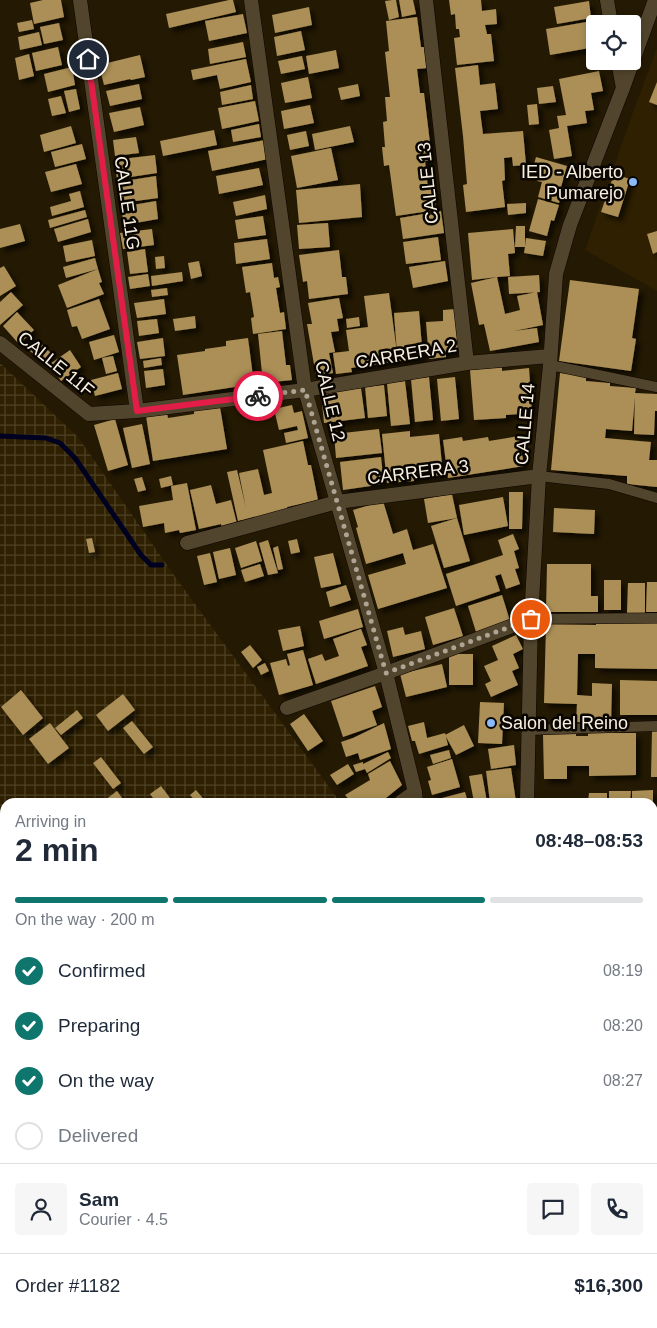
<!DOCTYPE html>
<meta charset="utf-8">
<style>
body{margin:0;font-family:Helvetica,sans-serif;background:#f6f6f7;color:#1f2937;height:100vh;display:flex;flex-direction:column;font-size:19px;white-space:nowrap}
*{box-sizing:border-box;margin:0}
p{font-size:16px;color:#747a83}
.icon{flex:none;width:28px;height:28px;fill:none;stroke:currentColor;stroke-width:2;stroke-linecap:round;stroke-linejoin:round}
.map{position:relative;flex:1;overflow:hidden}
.details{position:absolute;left:0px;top:798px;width:658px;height:531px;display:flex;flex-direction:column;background:#fff;border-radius:15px 15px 0 0;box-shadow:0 2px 8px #0003}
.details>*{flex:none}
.controls{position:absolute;left:586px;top:15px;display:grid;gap:10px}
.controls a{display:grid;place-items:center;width:55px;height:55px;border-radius:5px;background:#fff;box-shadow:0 2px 8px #0003;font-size:25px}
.pin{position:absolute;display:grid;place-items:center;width:42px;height:42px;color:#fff;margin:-21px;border:2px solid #fff;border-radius:50%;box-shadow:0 1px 5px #0007}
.courier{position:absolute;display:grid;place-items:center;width:50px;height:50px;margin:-25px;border:4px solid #e11d48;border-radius:50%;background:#fff;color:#222;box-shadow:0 1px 6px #0007}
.head em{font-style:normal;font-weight:800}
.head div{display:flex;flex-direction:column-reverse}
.head{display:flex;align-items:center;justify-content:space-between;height:85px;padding:0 15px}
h1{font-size:32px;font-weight:800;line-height:38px}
.bar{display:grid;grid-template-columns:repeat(4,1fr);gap:8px 5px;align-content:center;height:60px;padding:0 15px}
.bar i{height:6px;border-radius:4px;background:#e0e1e3}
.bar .current{background:#0f766e}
.bar p{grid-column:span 4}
.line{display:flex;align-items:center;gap:12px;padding:0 15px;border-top:1px solid #e0e1e3}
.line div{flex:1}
.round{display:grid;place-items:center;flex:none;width:52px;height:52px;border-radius:5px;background:#f6f6f7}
ol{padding:0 15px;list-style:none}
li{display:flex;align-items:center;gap:15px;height:55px}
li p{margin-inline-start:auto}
li .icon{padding:5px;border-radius:50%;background:#0f766e;color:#fff;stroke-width:4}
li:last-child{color:#747a83}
li i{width:28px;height:28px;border:2px solid #e0e1e3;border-radius:50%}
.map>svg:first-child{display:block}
.built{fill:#2e2000}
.industrial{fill:url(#industrial-grid)}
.park{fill:#463100}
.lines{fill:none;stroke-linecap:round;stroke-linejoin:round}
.stream{stroke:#000020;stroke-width:5}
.building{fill:#ab8f56;filter:url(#shadow)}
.service-casing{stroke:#0d0400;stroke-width:11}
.minor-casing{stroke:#0d0400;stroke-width:15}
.tertiary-casing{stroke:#0d0400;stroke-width:15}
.path{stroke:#988e7c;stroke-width:3;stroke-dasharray:4 4;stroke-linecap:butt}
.service{stroke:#52452d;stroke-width:10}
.minor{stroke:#52452d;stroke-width:14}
.tertiary{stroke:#52452d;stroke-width:14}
.done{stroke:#ada493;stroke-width:5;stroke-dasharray:0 9}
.route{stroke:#e11d48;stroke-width:6}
.poi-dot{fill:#8abafc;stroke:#090501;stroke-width:2}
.labels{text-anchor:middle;stroke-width:5;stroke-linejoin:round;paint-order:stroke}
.poi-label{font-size:18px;fill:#f7efe1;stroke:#090501;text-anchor:end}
.street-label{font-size:18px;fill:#f7efe1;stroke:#090501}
</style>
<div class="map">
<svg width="657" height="1328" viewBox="0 0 657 1328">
<defs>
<pattern id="industrial-grid" width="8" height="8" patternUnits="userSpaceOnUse" patternTransform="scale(1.25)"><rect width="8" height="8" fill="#2e2000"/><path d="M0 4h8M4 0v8" fill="none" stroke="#4d4125"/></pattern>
<filter id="shadow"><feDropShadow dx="4.5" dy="4.5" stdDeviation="2.5" flood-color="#0009"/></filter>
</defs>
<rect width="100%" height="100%" fill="#241902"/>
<path class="built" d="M657 48V291L585 250 632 115Z
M657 1223V1319L653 1321 652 1224Z
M550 1324H648L640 1328H551Z"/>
<path class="industrial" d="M0 363 78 437 176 578 340 802H5V1095L0 1099Z"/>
<path class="park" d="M195 1324H333L334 1328H189Z"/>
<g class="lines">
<path class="stream" d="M0 436 46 438 60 443 75 458 141 555 151 565H162"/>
</g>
<path class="building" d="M43 0H61L64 17 34 24 30 3Z
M229 0H233L236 12 169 28 166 14Z
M392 0H396L399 17 389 20 385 1Z
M399 0H413L416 14 402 17Z
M449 0H481L482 11 496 9 497 24 485 25 487 34H491L494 61 457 65 454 38 460 37 459 29H456L455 14 451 15Z
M589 1 591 18 557 24 554 7Z
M309 7 312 25 275 33 272 15Z
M243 14 247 33 209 41 205 21Z
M417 17 421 47H424L427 68 417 69 420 93H424L432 160 425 161 428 189 433 188 436 210 396 216 389 165 384 166 382 147H385L383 122 387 121 385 97H390L385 52 389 51 386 21Z
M32 20 34 29 19 32 17 23Z
M598 20V24H595V47L550 55 546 29Z
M59 23 63 40 44 44 40 27Z
M301 31 305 50 277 56 274 37Z
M39 32 42 45 20 50 18 37Z
M243 42 246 57 210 64 208 49Z
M58 47 62 65 36 71 32 53Z
M336 50 339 68 309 74 306 56Z
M29 54 34 76 19 80 15 58Z
M140 55 145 77 131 80 130 79 104 85 99 65Z
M302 56 305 69 281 74 278 61Z
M246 59 251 82 220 89 217 75 193 80 191 70Z
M478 65 480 85 495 83 498 109 480 111 483 134 523 131 526 165 513 166 512 157 504 158 505 180 502 181 505 207 466 212 463 185 467 184 463 136 455 68Z
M72 67 75 85 48 92 44 74Z
M599 71 603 91 591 93 594 110 585 111 587 123 567 126 572 156 554 159 549 130 559 128 557 116 566 115 559 79Z
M308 77 312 98 285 103 281 83Z
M657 82V105L649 102Z
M139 84 142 99 110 106 106 91Z
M358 84 360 96 341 100 338 88Z
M251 85 253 99 222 105 220 92Z
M553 86 556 102 539 104 537 88Z
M76 89 80 109 69 112 64 91Z
M61 96 66 113 52 116 48 99Z
M255 101 259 121 222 129 218 108Z
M537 104 539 124 529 125 527 105Z
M310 105 314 123 284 129 281 111Z
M140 107 144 125 114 132 109 113Z
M259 124 261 137 233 142 231 130Z
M71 126 76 143 44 152 40 135Z
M350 126 354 142 315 150 312 134Z
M214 130 217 145 163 156 160 141Z
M306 131 309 146 290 150 287 135Z
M136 137 139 153 115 156 113 140Z
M265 140 268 159 212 171 208 151Z
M82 144 86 159 55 167 51 152Z
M331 148 338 180 297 188 291 156Z
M155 155 157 173 117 179 114 160Z
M536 157 567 166 561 187 563 188 559 203 538 197 542 182 537 181 540 170 533 168Z
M76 164 82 184 51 192 45 172Z
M259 168 263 185 219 194 216 176Z
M614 174 630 179 618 217 601 212Z
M156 176 158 198 121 203 118 182Z
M360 184 362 217 299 223 296 190Z
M80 191 84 207 52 216 50 207 71 201 69 194Z
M265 195 267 209 236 216 233 202Z
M538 199 559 205 554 221 551 220 547 236 529 231Z
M156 201 158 219 124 225 121 207Z
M526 203V213L508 215 507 204Z
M85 210 87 217 50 228 48 220Z
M441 211 444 233 403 239 400 218Z
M263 216 266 235 238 239 235 220Z
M88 219 91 232 58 242 54 229Z
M328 223 330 247 299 249 297 225Z
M20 224 25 241 0 248V229Z
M516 226H525V247L526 238 546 241 543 256 524 253 525 247H515Z
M152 229 154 245 123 249 120 233Z
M513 229 515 253 508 254 510 276 497 277 505 314 520 310 517 296 537 292 543 325 514 331 537 328 539 342 490 351 484 324 479 325 471 283 497 277 472 280 468 233Z
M657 231V252L653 254 647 234Z
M438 237 441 260 406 264 403 242Z
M267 239 270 259 236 264 234 243Z
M92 240 95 256 66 262 63 246Z
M145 249 148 272 130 274 127 252Z
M339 250 342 277H346L348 294 309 299 307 281 303 282 299 255Z
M164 256 165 268 156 269 155 257Z
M95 258 98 269 66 278 63 267Z
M199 261 202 276 191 279 188 263Z
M445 261 448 281 413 288 409 267Z
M272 263 274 278 278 277 280 287 276 288 280 313 284 312 286 329 253 334 251 318 254 317 250 292 246 293 242 267Z
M4 266 16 286 0 296V268Z
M98 269 102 282 99 283 104 294 67 308 58 285Z
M182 272 183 281 152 286 151 276Z
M148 274 150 286 130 289 128 277Z
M539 275 540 292 509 294 508 277Z
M570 280 639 289 632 338 636 339 631 371 559 361Z
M167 288 168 295 152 297 151 290Z
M11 292 23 305 0 325V302Z
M389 293 397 353 394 313 419 311 423 359 398 361 351 368 352 372 336 374 333 353 349 351 346 330 368 327 364 296Z
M339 298 343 318 337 319 339 331 331 332 335 352 329 353 333 373 316 376 307 324H312L308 303Z
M99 299 110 329 82 339 77 326 72 327 67 310Z
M164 299 166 314 137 318 134 303Z
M455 309 459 352 446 353V357L429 359 426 322 443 321V310Z
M17 312 34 330 19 344 3 326Z
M195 316 196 328 175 331 173 319Z
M359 317 360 326 347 328 346 319Z
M157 319 159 333 139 336 137 321Z
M282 331 286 365H290L292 380 263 383 258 334Z
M114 335 119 352 94 360 89 342Z
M163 338 165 356 140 359 137 342Z
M248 338 254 384 183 395 177 355 205 351V349L226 346V341Z
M38 341 51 353 42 362 29 350Z
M70 350 81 367 61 381 50 364Z
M113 356 117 371 106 374 102 358Z
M161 358 162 365 144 368 143 361Z
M502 367V371L529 368 532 413 506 415V418L474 420 470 370Z
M163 369 165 385 146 388 144 371Z
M118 373 122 389 95 396 91 380Z
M560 373 586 375V381L610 383V386L636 388 635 393 657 394V411H655L654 435 634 434 635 397 632 431 606 429 605 438 651 442 649 460H657V487L627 484V476L551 470Z
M429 377 433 420 415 422 411 379Z
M455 377 459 419 441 421 437 379Z
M405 381 410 424 391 426 387 383Z
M384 385 387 416 368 418 365 387Z
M361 388 365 418 324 423 321 393Z
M292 405 294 413 302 411 308 438 286 443 284 433 298 430 297 426 279 430 274 409Z
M220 407 227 449 153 461 146 416 167 413 168 418 194 414V411Z
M115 419 128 465 108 471 94 425Z
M142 424 150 464 132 468 123 428Z
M379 429 382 453 336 458 334 434Z
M410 431V437L439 434 443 475 414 478V481L387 483 382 434Z
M519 436 524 466 448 478 443 440 462 437 463 441 488 437 489 441Z
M303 441 308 465H311L318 500 287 507 288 510 250 522 249 519 238 521 227 472 237 470 246 508 239 473 258 469 264 495 272 493 263 450Z
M381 457 384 484 343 490 340 462Z
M171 476 173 485 161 488 159 479Z
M142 477 146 490 138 492 134 479Z
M187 483 196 530 180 533 179 530 165 533 164 523 143 527 139 506 173 500 171 486Z
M211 485 216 504 231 500 237 524 222 528 221 524 199 529 190 490Z
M509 492H523L522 529H509Z
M452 494 457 518 470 561 444 568 431 526 457 518 428 523 424 499Z
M503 497 508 526 464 535 459 505Z
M383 501 393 534 407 529 413 550 433 544 447 588 378 609 368 575 406 564 403 553 366 564 356 528 358 527 353 510Z
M554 508 595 510 594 534 553 532Z
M513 534 519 549 514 551 519 568 515 569 520 584 506 589 501 574 495 576 500 591 456 606 446 574 503 555 498 540Z
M92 538 95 552 89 553 86 539Z
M297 539 300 552 291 554 288 541Z
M268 540 278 573 268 575 259 543Z
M256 541 262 561 241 568 235 548Z
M278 546 283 569 278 570 273 548Z
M230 548 236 575 219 579 213 552Z
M210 553 217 582 204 585 197 556Z
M333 553 341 584 321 588 314 557Z
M260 564 264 576 245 582 241 570Z
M547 564H591V596H598V612H546Z
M604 580H621V610H604Z
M647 582H657V612H646Z
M628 583H645V613H627Z
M346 585 351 600 330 607 326 592Z
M502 595 510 621 476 632 468 606Z
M454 608 463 636 433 645 425 617Z
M358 609 363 627 324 639 319 621Z
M596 622 657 623V669L595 668V654H578L577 695 592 696V683L612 684 611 723 576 722 577 704 544 703 546 624 596 625Z
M300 626 304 646 283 651 278 630Z
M403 627 405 635 421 631 425 649 393 657 387 631Z
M361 629 367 645 361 647 368 666 316 684 308 659 322 654 325 661 339 656 333 639Z
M516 635 523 649 513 654 519 668 512 671 518 685 491 697 485 684 491 681 484 666 498 660 492 646Z
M250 645 262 660 253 668 241 652Z
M303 650 313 685 279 695 270 663 286 659 288 666 290 665 287 654Z
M449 654H473V685H449Z
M265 663 269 671 261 675 257 667Z
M442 664 447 687 406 697 400 674Z
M620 680 657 681V715H620Z
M375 686 382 707 372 711 377 725 343 737 331 701Z
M21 690 43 718 23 735 1 707Z
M123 694 135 710 108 731 96 715Z
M480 702 504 703 502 744 478 743Z
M77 710 83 718 61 735 55 728Z
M304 714 323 741 308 751 290 724Z
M132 721 153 747 144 754 123 728Z
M424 722 427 738 445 733 448 745 419 754 415 741H412L408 726Z
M50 723 69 748 48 764 29 739Z
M384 723 391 749 360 760 358 753 346 757 341 742 353 738Z
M464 725 474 746 456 755 445 735Z
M652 731H657V777H651Z
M588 733H636V775L589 776V766H567V779H544L543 734H576V736H588Z
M514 745 516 765 491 769 488 749Z
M449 750 451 758 433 764 430 755Z
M388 752 391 758 367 773 365 769 356 772 353 765 363 762V764Z
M101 757 121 783 113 789 93 763Z
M452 759 460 787 432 795 428 781 431 780 427 767Z
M390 761 402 785 381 802H351L345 795 370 780 368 774Z
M348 764 354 774 337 785 330 775Z
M511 768 516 802H490L486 771Z
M482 774 487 802H474L469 776Z
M161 786 173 802H156L150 794Z
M196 790 206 802H196L190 795Z
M653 790V802H632V791Z
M117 791 125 802H101L109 797Z
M609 791H631L630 802H609Z
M465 792 468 802H427Z
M589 793H607V802H588Z
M540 798H580V802H540Z
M652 845H657V885H652Z
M652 911H657V936H652Z
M652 952H657V987H652Z
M0 985 5 992V1002L0 1006Z
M652 1013H657V1047H652Z
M652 1064H657V1098H652Z
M5 1114V1138L0 1131V1115Z
M0 1134 5 1141V1150L0 1154Z
M3 1166 5 1168V1189L0 1183V1168Z
M656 1169 657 1216H652V1170Z
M0 1187 5 1194V1203L0 1206Z
M3 1231 5 1234V1259L0 1252V1234Z
M0 1254 5 1261V1274L0 1278Z
M5 1282V1310L0 1303V1286Z
M46 1324H63L66 1328H49Z
M66 1324H83L86 1328H70Z
M343 1324H365L366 1328H344Z
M392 1324H397L398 1328H377Z
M434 1324H450V1325L435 1328Z
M459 1324H471L472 1328H444Z
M582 1324H613L615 1328H584Z
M617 1324H636L627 1328H619Z"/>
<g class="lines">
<g class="service-casing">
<path id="service" d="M550 365 657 387
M539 476 609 484 657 498
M531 619 657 618
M528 730 657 726
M652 838H657
M652 948H657
M652 1055H657
M652 1162H657"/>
</g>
<g class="minor-casing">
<path id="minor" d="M80 0 137 411
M426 0 467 363
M607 0 611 24
M618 61 623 88
M0 343 89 414 137 411 305 390 467 363 550 356
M187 543 337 502 539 476
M287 708 386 673 531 619
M401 802 415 792
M0 1109 5 1105
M0 1228 5 1224
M531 1324 532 1328
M28 1328 34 1324
M174 1328 180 1324"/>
</g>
<g class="tertiary-casing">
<path id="tertiary" d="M251 0 305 390 386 673 415 792 416 802
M527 802 531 619 539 476 550 365 556 274 570 225 623 88 655 0
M411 1328V1324"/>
</g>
<path class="path" d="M215 1324 217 1328
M335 1324 336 1328"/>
<use href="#service" class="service"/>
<use href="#minor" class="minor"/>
<use href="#tertiary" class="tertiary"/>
</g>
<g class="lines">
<path class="done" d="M258 396 305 390 386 673 531 619"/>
<path class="route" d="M88 59 137 411 258 396"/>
</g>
<g class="poi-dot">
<circle cx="633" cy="182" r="5"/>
<circle cx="491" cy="723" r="5"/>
</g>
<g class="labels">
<g class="poi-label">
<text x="623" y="178">IED - Alberto<tspan x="623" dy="21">Pumarejo</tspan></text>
<text x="501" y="729" text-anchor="start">Salon del Reino</text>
</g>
<g class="street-label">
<text transform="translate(428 183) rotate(-96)" y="6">CALLE 13</text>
<text transform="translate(127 203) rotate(82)" y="6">CALLE 11G</text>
<text transform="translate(406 354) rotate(-10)" y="6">CARRERA 2</text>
<text transform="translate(56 364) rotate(39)" y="6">CALLE 11F</text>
<text transform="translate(330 401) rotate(77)" y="6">CALLE 12</text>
<text transform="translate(525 424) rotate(-85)" y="6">CALLE 14</text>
<text transform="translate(418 472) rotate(-7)" y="6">CARRERA 3</text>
</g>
</g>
</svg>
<div class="controls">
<a><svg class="icon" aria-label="locate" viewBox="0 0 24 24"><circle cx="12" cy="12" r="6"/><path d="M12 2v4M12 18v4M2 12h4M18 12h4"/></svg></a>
</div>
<div class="pin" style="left:531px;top:619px;background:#ea580c"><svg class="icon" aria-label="bag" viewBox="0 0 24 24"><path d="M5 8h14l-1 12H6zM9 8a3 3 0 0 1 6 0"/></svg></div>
<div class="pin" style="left:88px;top:59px;background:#1f2937"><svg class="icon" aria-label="home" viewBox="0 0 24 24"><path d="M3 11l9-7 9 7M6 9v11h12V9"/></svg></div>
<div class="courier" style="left:258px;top:396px"><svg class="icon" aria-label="bike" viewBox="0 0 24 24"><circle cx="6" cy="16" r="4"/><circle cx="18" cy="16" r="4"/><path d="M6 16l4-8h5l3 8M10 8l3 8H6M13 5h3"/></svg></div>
<section class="details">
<div class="head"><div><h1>2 min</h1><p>Arriving in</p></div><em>08:48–08:53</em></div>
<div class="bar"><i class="current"></i><i class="current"></i><i class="current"></i><i></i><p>On the way · 200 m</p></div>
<ol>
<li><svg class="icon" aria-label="check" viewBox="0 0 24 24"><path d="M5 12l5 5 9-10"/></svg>Confirmed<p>08:19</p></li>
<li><svg class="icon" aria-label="check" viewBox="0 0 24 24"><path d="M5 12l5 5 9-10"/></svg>Preparing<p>08:20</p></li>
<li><svg class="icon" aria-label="check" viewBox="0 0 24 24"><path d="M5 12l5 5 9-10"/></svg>On the way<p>08:27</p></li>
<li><i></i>Delivered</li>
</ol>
<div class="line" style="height:90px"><a class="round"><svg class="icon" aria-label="person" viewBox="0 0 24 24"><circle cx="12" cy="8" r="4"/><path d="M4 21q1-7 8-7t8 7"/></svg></a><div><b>Sam</b><p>Courier · 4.5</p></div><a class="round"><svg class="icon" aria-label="chat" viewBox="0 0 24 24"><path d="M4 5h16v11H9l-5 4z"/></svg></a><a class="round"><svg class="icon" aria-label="phone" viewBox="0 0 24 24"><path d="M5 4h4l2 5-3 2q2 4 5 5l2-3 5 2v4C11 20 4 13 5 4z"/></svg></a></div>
<div class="line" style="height:65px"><div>Order #1182</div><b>$16,300</b></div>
</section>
</div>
